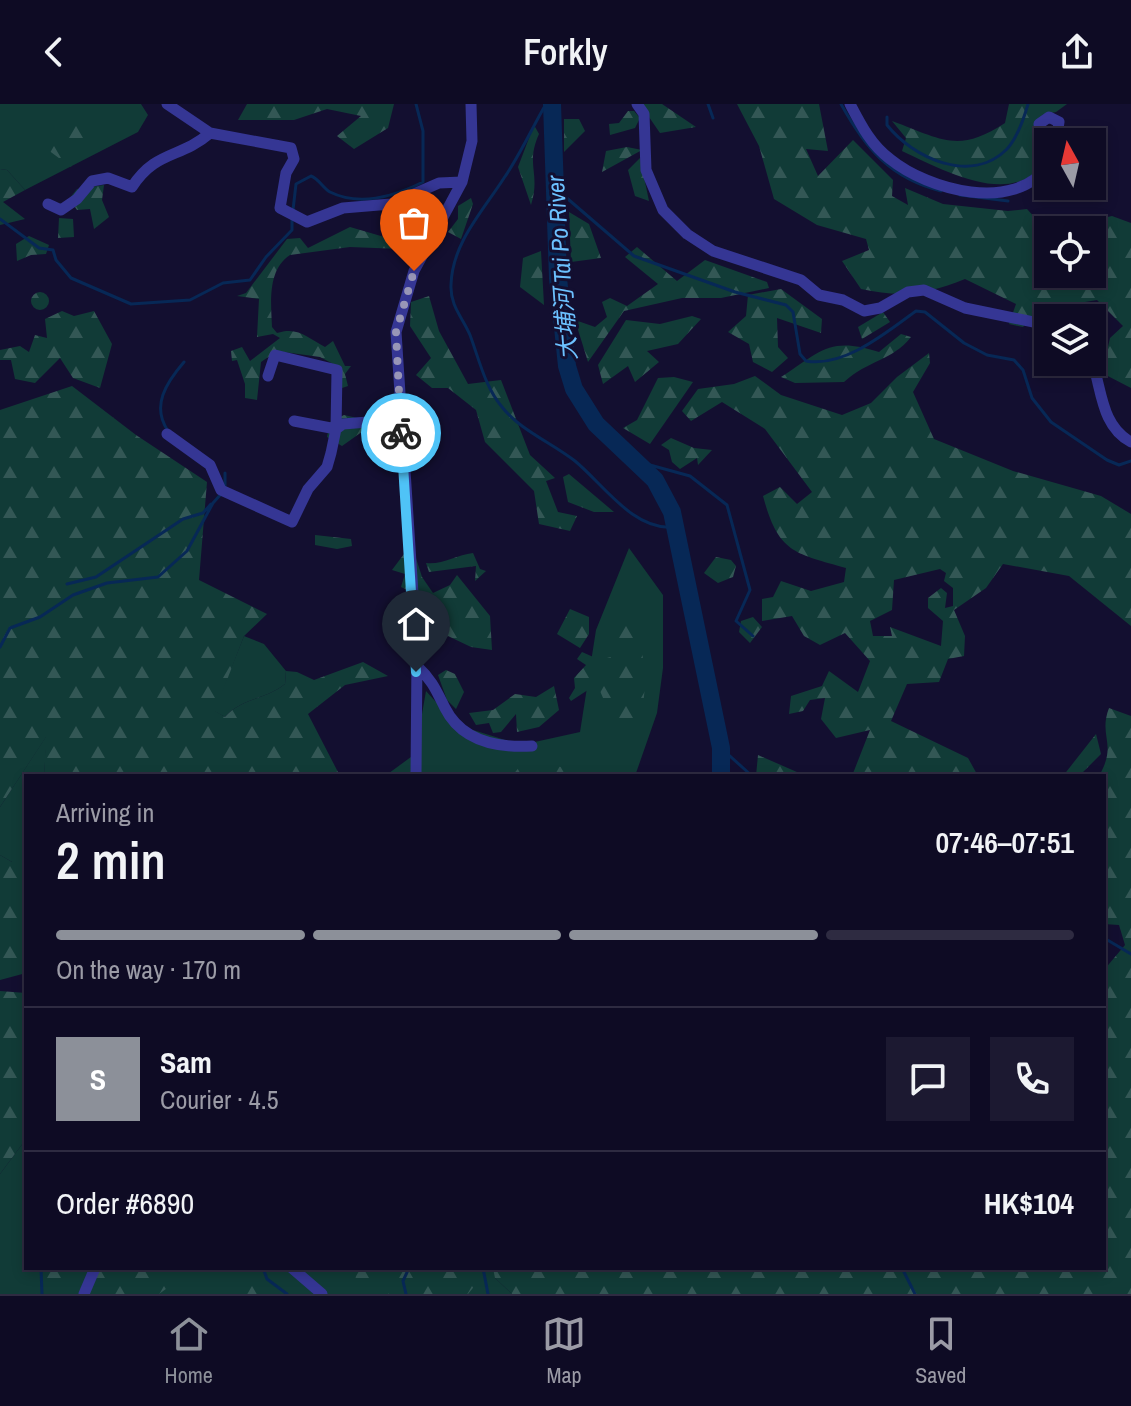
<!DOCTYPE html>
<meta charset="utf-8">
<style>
body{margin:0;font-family:"Archivo Narrow","Noto Sans TC",sans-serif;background:#1c1931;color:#f1f3f6;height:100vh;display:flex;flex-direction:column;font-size:30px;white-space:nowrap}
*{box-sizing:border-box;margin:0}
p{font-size:26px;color:#9b9ba6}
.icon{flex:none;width:44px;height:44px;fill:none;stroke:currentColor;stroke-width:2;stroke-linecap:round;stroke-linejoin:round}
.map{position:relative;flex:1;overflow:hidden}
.details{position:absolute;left:24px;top:670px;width:1082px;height:496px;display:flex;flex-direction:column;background:#0e0b24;border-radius:0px;box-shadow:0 4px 12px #0003,0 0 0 2px #2e2b41}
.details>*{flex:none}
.needle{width:52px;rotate:352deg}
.fabs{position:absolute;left:1034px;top:24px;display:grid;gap:16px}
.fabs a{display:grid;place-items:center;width:72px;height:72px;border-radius:0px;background:#0e0b24;box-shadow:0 4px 12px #0003,0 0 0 2px #2e2b41;font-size:40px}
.pin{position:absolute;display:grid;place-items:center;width:68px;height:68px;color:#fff;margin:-82px -34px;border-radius:50% 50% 50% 0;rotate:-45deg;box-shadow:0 0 8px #0007}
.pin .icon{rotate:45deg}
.courier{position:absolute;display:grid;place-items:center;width:80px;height:80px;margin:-40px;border:6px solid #4fc3f7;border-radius:50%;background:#fff;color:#222;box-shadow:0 2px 10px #0007}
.head em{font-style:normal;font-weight:600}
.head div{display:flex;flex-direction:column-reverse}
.head{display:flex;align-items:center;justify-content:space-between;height:136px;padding:0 32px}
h1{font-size:52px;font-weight:600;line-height:60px}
.bar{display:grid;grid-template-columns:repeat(4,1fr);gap:12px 8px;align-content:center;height:96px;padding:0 32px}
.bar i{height:10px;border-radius:6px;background:#2e2b41}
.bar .selected{background:#8c9099}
.bar p{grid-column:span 4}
.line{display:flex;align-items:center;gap:20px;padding:0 32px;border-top:2px solid #2e2b41}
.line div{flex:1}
.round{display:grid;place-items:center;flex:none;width:84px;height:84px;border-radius:0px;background:#1c1931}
header{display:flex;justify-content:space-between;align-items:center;height:104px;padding:0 32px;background:#0e0b24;font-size:36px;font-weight:600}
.menu{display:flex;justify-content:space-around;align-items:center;height:112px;border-top:2px solid #2e2b41;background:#0e0b24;font-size:22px;color:#9b9ba6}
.menu a{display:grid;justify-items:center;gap:4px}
.menu .selected{color:#8c9099}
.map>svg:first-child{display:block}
.green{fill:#113b37}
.forest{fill:url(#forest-firs);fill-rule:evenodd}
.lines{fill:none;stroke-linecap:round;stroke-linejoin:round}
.stream{stroke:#072856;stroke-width:3}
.river{stroke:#072856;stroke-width:18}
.street{stroke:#353694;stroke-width:11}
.done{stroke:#9896b7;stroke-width:8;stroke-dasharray:0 14.4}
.route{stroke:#4fc3f7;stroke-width:10}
.labels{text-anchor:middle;stroke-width:6;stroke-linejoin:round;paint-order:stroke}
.water-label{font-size:24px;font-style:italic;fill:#6cc1ff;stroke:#130f30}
</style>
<header><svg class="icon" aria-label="back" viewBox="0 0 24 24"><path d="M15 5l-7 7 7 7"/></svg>Forkly<svg class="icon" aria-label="share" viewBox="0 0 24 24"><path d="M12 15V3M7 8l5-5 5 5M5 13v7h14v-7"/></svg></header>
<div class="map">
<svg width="1131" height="1190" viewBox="0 0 1131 1190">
<defs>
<pattern id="forest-firs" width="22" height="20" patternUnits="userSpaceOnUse" patternTransform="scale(2)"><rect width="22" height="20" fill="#113b37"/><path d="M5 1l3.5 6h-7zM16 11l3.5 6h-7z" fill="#335755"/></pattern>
</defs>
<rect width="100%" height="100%" fill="#130f30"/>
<path class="green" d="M0 0H141L148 11 138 28 25 86 7 66 0 65Z
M629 444 663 491V564L657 609 635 672H385L415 650 426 587 457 621 521 641 580 628 596 526Z
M244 532 264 540 286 567 285 580C263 597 243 593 225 613L214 607Z
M47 631 44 672H26V758H12L0 751V703Z
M26 1035V1164H497L495 1174 512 1190H0V1070Z"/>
<path class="forest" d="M247 0H394L388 24 354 45 337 32 361 12 327 5 294 16H238Z
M640 0H662L696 23 660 29Z
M737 0H819L828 47 806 45 818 72 853 36 893 76 892 92 908 101 905 84 943 100 1008 107 1027 105 1048 128V170H1092V130H1100L1105 135 1099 115 1112 112 1131 119V284L1102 269 1110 234 1123 222 1097 196 1073 200 1079 214H1048V221L1033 212 1023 223 1009 220 1016 200 965 175C927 190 902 194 861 185L842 157 869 146 866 135 817 121 774 95 759 42Z
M1009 0H1067L1056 8 1042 11 1038 32 1048 52C1018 108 945 67 902 47L906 34 892 17C941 35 958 50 1005 19Z
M628 7H634L640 14 635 24 610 31 609 20 619 19Z
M81 11 86 32 71 63 40 40Z
M564 15H579L585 27 564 48Z
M534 21 539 30C525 61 541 69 531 101L518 63Z
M627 43 642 46 602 68 606 47Z
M640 54 649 97 635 92 628 66Z
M0 65 7 66 25 86 3 98 25 115 0 121Z
M104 81 102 96 109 113 94 125 90 105 77 106 69 95 77 85Z
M471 94 473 100 461 135 448 128 458 115V102Z
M569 108 589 120 601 154 571 158Z
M59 114 73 115 74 133 58 134Z
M415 122 401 145 350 143 290 151C267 166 271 199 272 223L277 229C298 222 308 234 325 243L333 237 345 262H351L345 270 348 282 342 284 339 263 320 253 277 247 261 258 257 296 245 294V280L237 256 232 257 231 247 242 243 250 257 280 234 273 230 257 233 259 195 237 192 246 189 287 135 300 134 308 144 350 123 398 137 404 123Z
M29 132 49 141 46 150 31 151 17 157 16 140Z
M637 143 677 177 705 156 767 178 769 184 721 194H682L624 207 588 258 575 216 595 223 607 213 602 198 610 194 627 202 658 180 625 153Z
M541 147 544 201 520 183 523 154Z
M781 185 822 215 821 229 777 214 778 243 788 254 772 268 753 258 749 240 728 228 746 212 748 191Z
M31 197a9 9 0 1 1 18 0a9 9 0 1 1-18 0Z
M429 192 439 227 468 280 501 276 530 351 555 374 546 377 558 408 577 412 570 427 539 420 534 387 485 338 476 306 448 284H432L416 271 431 254 410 222 411 198Z
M62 207 74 212 94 207 112 240 100 284 73 274 60 254 35 279 15 275 11 256H0V246L20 242 29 248 35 231 47 234 45 215Z
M883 208 890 218 862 235 858 223Z
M692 212 701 215 678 240 647 247 659 258 635 278 628 262 603 280 598 261 626 216 660 220Z
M901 230 911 233C892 257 868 256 844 278L795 279 781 273C821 247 830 232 879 248Z
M929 249 930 259 913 288 934 335 1013 367 1101 392 1131 410V522L1069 472 1003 460 986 484 954 506 965 532 964 552 948 555 939 578 907 580 891 617 968 654 978 672H852L870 626 836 634 821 615 825 594 810 596 803 607 789 610 791 592 822 582 829 567 858 588 870 557 845 529 820 541 804 532 792 512 762 517V495L773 493 781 477 811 487 844 478 846 464C793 449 778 448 763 392L780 383 797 400 812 388 765 325 722 298 691 317 682 307 698 285 734 280 755 272 781 291 842 311 871 299 897 273ZM940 465 946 469 944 477 953 484V502L945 504 947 489 941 484 928 494V504L943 517 941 542 890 523 892 532H873L870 517 892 506 894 476Z
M674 273 693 278 650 340 623 324 637 316 658 274Z
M72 282 136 331 207 378 199 476 267 510 244 532 215 607 225 613C243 593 263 597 285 580L286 567 297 568 314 576 363 558 388 572 345 581 308 610 340 672H44L46 633 0 703V306Z
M344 311 366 316V325L342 342 327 333 330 318Z
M671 334 694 344 712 346 698 361 697 354 680 365 672 358 669 346 661 341Z
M569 370 614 408H594L568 398 563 373Z
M315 431 351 435 352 442 337 445 315 441Z
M473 449 480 465 486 467 475 477 476 462 429 468 426 459C442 461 457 451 473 449Z
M404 450 415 451 422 473 433 489 450 481 457 471 461 476 490 512 492 546 471 543 448 532 421 551 409 487 401 483 405 470 392 466Z
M716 453 731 456 736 462 733 473 718 479 704 469Z
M400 494 405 495 409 541 392 542 388 535C405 526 401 511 400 494Z
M570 505 589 513V530L580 544 557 530Z
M618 505 637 518 646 573 642 611 616 624 597 580 571 597 569 594 575 584 574 574 586 561 577 555 582 548 600 556 614 552 617 563 609 565 598 579 616 575 625 556 607 534Z
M753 513 762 523 750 539 739 528 741 517Z
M446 566 455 570 464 588 456 605 447 596 438 571Z
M554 582 559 606 539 623 517 628 516 610 501 628 493 629 489 619 476 621 469 609 493 606 515 590 536 593Z
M1109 604 1131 612V1190H512L495 1174 493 1164H1104V866L1125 841 1119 821 1104 820V672H1099C1118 639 1098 633 1109 604Z
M1096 630 1101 650 1079 672H1063Z
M758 651 806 672H756Z
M525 656 577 666 588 672H512Z
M0 751 12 758H26V869L0 876Z
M0 887 26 889V1035L0 1070Z
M34 1164H76L69 1190H37Z
M88 1164H173L170 1182 159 1190H87Z
M241 1164H256L257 1170 281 1190H242Z
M356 1164H489L468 1190H388L390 1186 379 1174 355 1186Z"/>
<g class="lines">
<path class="stream" d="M546 0C532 24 520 51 504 74 483 107 452 139 451 181 450 202 463 214 470 231 479 255 485 283 502 303 520 326 552 339 575 357 603 380 633 426 672 423
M708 0 713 14
M841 0C866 45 890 74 941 87
M887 13V21C913 54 971 81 1007 45 1017 34 1024 14 1028 0
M554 83 634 152 735 188 786 201 793 208 800 250 806 257C844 264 887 228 916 207L925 208 964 239 987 251 1014 256 1023 266 1032 294 1051 318 1107 356 1119 361 1131 357
M960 91 1008 97
M293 106 296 80 311 72C319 75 323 84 330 88 360 103 395 92 423 78V27L416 0
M0 115 39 144 53 146 56 156 71 174 131 200 190 196 223 179 250 176 266 153 292 126V114
M168 327C151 302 166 279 184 258
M639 358 690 372 727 401 750 486 736 517 753 532
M225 369V382
M67 480 96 473 183 415 203 409 211 400
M0 543 10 524 40 513 73 491 107 479 158 473 187 447 213 399 222 389
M721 644 752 672
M1104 834 1131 850
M41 1164 42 1190
M263 1164 267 1175 287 1190
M483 1164 488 1190
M902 1164 915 1190
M406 1190 403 1177 409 1164"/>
<path class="river" d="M552 0 558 174 567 262 574 285 596 320 655 376 672 408 721 644V672"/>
<path class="street" d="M167 0 210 29 291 44 294 55 286 69 280 104 307 118 343 104 391 100 439 79 462 78
M637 0 644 10 646 66 663 106 687 130 713 147 801 176 819 191 843 196 864 207 880 204 908 188 924 186 965 204 1048 221
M850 0C861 21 871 41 890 55 928 86 1015 110 1048 61
M1048 42 1042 34 1039 20 1049 13 1059 18 1056 38
M48 100 61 106 77 95 92 77 108 74 132 83C156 46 180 55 210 29
M1092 257C1102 286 1101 322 1131 338
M294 317 336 325 343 320 368 318 398 297
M167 330 210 361 221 386 292 418 308 385 327 363 331 349 336 325 337 266 275 251 268 272
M417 562C432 576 436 586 445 604 462 638 498 644 532 642
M416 672 417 551 396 228 414 167 462 78 472 37 471 0
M292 1164 322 1190
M84 1190 95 1164"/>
</g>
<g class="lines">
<path class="done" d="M401 329 396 228 414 167"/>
<path class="route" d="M401 329 416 568"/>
</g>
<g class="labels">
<g class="water-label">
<text transform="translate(562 164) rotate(-94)" y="8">大埔河 Tai Po River</text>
</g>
</g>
</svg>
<div class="fabs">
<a><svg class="needle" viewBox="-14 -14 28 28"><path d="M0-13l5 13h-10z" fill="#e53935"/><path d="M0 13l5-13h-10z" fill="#9b9ba6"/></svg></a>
<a><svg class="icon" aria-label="locate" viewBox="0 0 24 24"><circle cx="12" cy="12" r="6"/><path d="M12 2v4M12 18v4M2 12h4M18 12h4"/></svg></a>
<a><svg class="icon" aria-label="layers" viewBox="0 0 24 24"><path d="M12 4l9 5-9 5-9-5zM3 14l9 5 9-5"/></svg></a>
</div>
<div class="pin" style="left:414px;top:167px;background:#ea580c"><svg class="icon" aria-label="bag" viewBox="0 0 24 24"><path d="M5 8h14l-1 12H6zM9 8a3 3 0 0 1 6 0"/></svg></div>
<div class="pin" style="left:416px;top:568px;background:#1f2937"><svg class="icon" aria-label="home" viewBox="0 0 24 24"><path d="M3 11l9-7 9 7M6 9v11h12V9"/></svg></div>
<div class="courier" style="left:401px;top:329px"><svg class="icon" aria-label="bike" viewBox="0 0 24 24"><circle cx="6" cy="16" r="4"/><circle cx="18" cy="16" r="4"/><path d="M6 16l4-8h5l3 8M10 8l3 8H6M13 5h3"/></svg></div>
<section class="details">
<div class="head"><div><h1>2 min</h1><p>Arriving in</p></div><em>07:46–07:51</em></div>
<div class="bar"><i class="selected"></i><i class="selected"></i><i class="selected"></i><i></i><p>On the way · 170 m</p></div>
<div class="line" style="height:144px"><b class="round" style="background:#8c9099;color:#fff">S</b><div><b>Sam</b><p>Courier · 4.5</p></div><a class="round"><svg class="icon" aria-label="chat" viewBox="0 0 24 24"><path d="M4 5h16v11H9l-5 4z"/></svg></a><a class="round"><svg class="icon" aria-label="phone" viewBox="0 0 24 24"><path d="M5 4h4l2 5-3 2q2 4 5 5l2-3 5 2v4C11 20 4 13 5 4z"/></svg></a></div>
<div class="line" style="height:104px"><div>Order #6890</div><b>HK$104</b></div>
</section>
</div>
<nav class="menu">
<a class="selected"><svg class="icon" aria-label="home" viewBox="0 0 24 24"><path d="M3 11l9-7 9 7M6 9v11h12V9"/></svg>Home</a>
<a><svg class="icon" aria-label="map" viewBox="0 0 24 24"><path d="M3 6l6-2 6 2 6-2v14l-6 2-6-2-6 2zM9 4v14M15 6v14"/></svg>Map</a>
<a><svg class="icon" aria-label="saved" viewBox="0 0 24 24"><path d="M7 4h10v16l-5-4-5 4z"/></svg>Saved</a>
</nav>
